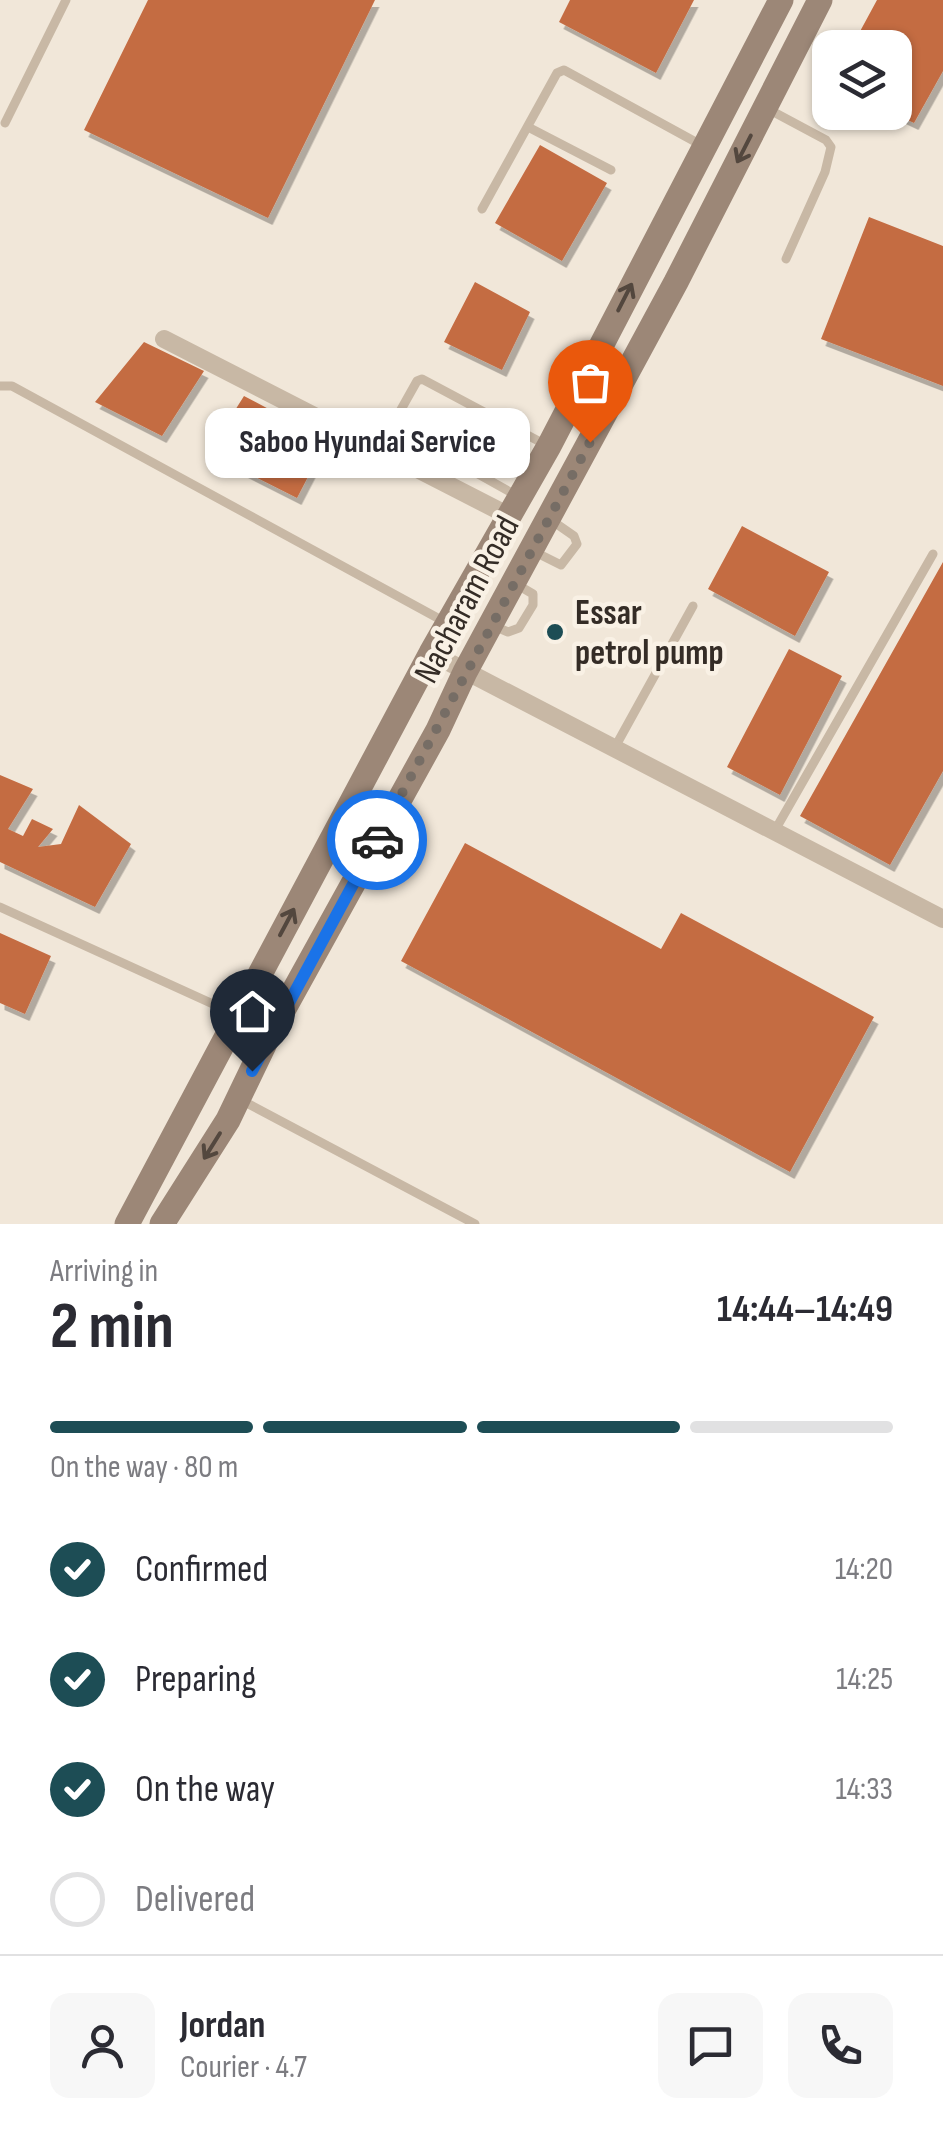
<!DOCTYPE html>
<meta charset="utf-8">
<style>
body{margin:0;font-family:"Sofia Sans Condensed",sans-serif;background:#f7f7f7;color:#2b2b33;height:100vh;display:flex;flex-direction:column;font-size:38px;white-space:nowrap}
*{box-sizing:border-box;margin:0}
p{font-size:32px;color:#7c7c81}
.icon{flex:none;width:55px;height:55px;fill:none;stroke:currentColor;stroke-width:2;stroke-linecap:round;stroke-linejoin:round}
.map{position:relative;height:1224px;overflow:hidden}
.sheet{display:flex;flex-direction:column;background:#fff;flex:1}
.sheet>*{flex:none}
.controls{position:absolute;left:812px;top:30px;display:grid;gap:20px}
.controls a{display:grid;place-items:center;width:100px;height:100px;border-radius:20px;background:#fff;box-shadow:0 2px 8px #0004;font-size:50px}
.pin{position:absolute;display:grid;place-items:center;width:85px;height:85px;color:#fff;margin:-102px -42px;border-radius:50% 50% 50% 0;rotate:-45deg;box-shadow:0 0 10px #0007}
.pin .icon{rotate:45deg}
.courier{position:absolute;display:grid;place-items:center;width:100px;height:100px;margin:-50px;border:8px solid #1a73e8;border-radius:50%;background:#fff;color:#222;box-shadow:0 2px 12px #0007}
.bubble{position:absolute;height:70px;border-radius:20px;background:#fff;box-shadow:0 2px 8px #0004;font-size:32px;font-weight:700;line-height:70px;text-align:center}
.headline em{font-style:normal;font-weight:700}
.headline div{display:flex;flex-direction:column-reverse}
.headline{display:flex;align-items:center;justify-content:space-between;height:170px;padding:0 50px}
h1{font-size:65px;font-weight:700;line-height:75px}
.bar{display:grid;grid-template-columns:repeat(4,1fr);gap:15px 10px;align-content:center;height:120px;padding:0 50px}
.bar i{height:12px;border-radius:8px;background:#e1e1e2}
.bar .active{background:#1d4d55}
.bar p{grid-column:span 4}
.line{display:flex;align-items:center;gap:25px;padding:0 50px;border-top:2px solid #e1e1e2}
.line div{flex:1}
.round{display:grid;place-items:center;flex:none;width:105px;height:105px;border-radius:20px;background:#f7f7f7}
ol{padding:0 50px;list-style:none}
li{display:flex;align-items:center;gap:30px;height:110px}
li p{margin-inline-start:auto}
li .icon{padding:10px;border-radius:50%;background:#1d4d55;color:#fff;stroke-width:4}
li:last-child{color:#7c7c81}
li i{width:55px;height:55px;border:5px solid #e1e1e2;border-radius:50%}
.map>svg:first-child{display:block}
.building{fill:#c46c43;filter:url(#shadow)}
.lines{fill:none;stroke-linecap:round;stroke-linejoin:round}
.service{stroke:#c8b8a5;stroke-width:9}
.minor{stroke:#c8b8a5;stroke-width:18}
.secondary{stroke:#9c8777;stroke-width:25}
.oneway{stroke:#53473e}
.done{stroke:#766d65;stroke-width:10;stroke-dasharray:0 18}
.route{stroke:#1a73e8;stroke-width:12}
.poi-dot{fill:#1d4d55;stroke:#f9f1e5;stroke-width:4}
.labels{text-anchor:middle;stroke-width:9;stroke-linejoin:round;paint-order:stroke}
.street-label{font-size:35px;fill:#342c26;stroke:#f9f1e5}
.poi-label{font-size:35px;font-weight:bold;fill:#342c26;stroke:#f9f1e5;text-anchor:start}
</style>
<div class="map">
<svg width="943" height="1224" viewBox="0 0 943 1224">
<defs>
<filter id="shadow"><feDropShadow dx="4.5" dy="7" stdDeviation="0" flood-color="#0004"/></filter>
</defs>
<rect width="100%" height="100%" fill="#f1e7d9"/>
<path class="building" d="M148 0H375L268 218 84 130Z
M570 0H694L656 73 559 22Z
M877 0H943V71L914 123 895 114V48H851Z
M540 145 607 183 562 261 495 223Z
M869 217 943 246V386L821 339Z
M475 282 530 312 502 370 444 342Z
M144 342 204 371 162 436 95 402Z
M244 396 327 440 297 498 208 453Z
M742 526 829 572 795 636 708 589Z
M943 562V771L890 865 800 816Z
M789 649 842 676 780 795 727 767Z
M0 775 33 789 8 829 23 836 32 819 53 829 38 847 61 844 79 805 131 844 95 907 0 862Z
M465 843 661 949 681 913 874 1017 790 1172 401 961Z
M0 933 51 956 25 1014 0 1003Z"/>
<g class="lines">
<path class="service" d="M768 109 826 140 831 147 825 172 786 259
M5 123 66 0
M528 127 611 170
M482 209 557 73 564 70 703 146
M0 386H12L445 622
M519 497 398 429 394 422 417 381 422 379 546 445
M535 552 561 565 577 544 574 536 551 520
M494 626 508 632 519 628 533 605V594L516 584
M614 749 693 606
M774 832 933 554
M0 907 235 1014
M241 1100 475 1224"/>
<path class="minor" d="M164 339 511 517
M431 653 943 919"/>
<path class="secondary" d="M127 1224 431 653 549 446 781 0
M162 1224 228 1120 265 1043 438 730 465 672 676 282 820 0"/>
</g>
<defs><path id="oneway-shaft" d="M-6 0H5M1.5-3L5.5 0L1.5 3" fill="none" stroke-width="1.6" stroke-linecap="round" stroke-linejoin="round" transform="scale(2.5)"/></defs>
<g class="oneway">
<use href="#oneway-shaft" transform="translate(744 149) rotate(117)"/>
<use href="#oneway-shaft" transform="translate(625 297) rotate(-63)"/>
<use href="#oneway-shaft" transform="translate(287 922) rotate(-62)"/>
<use href="#oneway-shaft" transform="translate(212 1146) rotate(122)"/>
</g>
<g class="lines">
<path class="done" d="M377 840 590 442"/>
<path class="route" d="M252 1071 377 840"/>
</g>
<circle class="poi-dot" cx="555" cy="632" r="10"/>
<g class="labels">
<g class="street-label">
<text transform="translate(466 599) rotate(-62)" y="12">Nacharam Road</text>
</g>
<g class="poi-label">
<text x="575" y="624">Essar<tspan x="575" dy="40">petrol pump</tspan></text>
</g>
</g>
</svg>
<div class="controls">
<a><svg class="icon" aria-label="layers" viewBox="0 0 24 24"><path d="M12 4l9 5-9 5-9-5zM3 14l9 5 9-5"/></svg></a>
</div>
<div class="pin" style="left:590px;top:442px;background:#ea580c"><svg class="icon" aria-label="bag" viewBox="0 0 24 24"><path d="M5 8h14l-1 12H6zM9 8a3 3 0 0 1 6 0"/></svg></div>
<div class="pin" style="left:252px;top:1071px;background:#1f2937"><svg class="icon" aria-label="home" viewBox="0 0 24 24"><path d="M3 11l9-7 9 7M6 9v11h12V9"/></svg></div>
<div class="courier" style="left:377px;top:840px"><svg class="icon" aria-label="car" viewBox="0 0 24 24"><path d="M5 17H2v-5l4-1 3-4h7l3 4 3 1v5h-3M9 17h6M6 11h13"/><circle cx="7" cy="17" r="2"/><circle cx="17" cy="17" r="2"/></svg></div>
<div class="bubble" style="left:205px;top:408px;width:325px">Saboo Hyundai Service</div>
</div>
<section class="sheet">
<div class="headline"><div><h1>2 min</h1><p>Arriving in</p></div><em>14:44–14:49</em></div>
<div class="bar"><i class="active"></i><i class="active"></i><i class="active"></i><i></i><p>On the way · 80 m</p></div>
<ol>
<li><svg class="icon" aria-label="check" viewBox="0 0 24 24"><path d="M5 12l5 5 9-10"/></svg>Confirmed<p>14:20</p></li>
<li><svg class="icon" aria-label="check" viewBox="0 0 24 24"><path d="M5 12l5 5 9-10"/></svg>Preparing<p>14:25</p></li>
<li><svg class="icon" aria-label="check" viewBox="0 0 24 24"><path d="M5 12l5 5 9-10"/></svg>On the way<p>14:33</p></li>
<li><i></i>Delivered</li>
</ol>
<div class="line" style="height:180px"><a class="round"><svg class="icon" aria-label="person" viewBox="0 0 24 24"><circle cx="12" cy="8" r="4"/><path d="M4 21q1-7 8-7t8 7"/></svg></a><div><b>Jordan</b><p>Courier · 4.7</p></div><a class="round"><svg class="icon" aria-label="chat" viewBox="0 0 24 24"><path d="M4 5h16v11H9l-5 4z"/></svg></a><a class="round"><svg class="icon" aria-label="phone" viewBox="0 0 24 24"><path d="M5 4h4l2 5-3 2q2 4 5 5l2-3 5 2v4C11 20 4 13 5 4z"/></svg></a></div>
</section>
